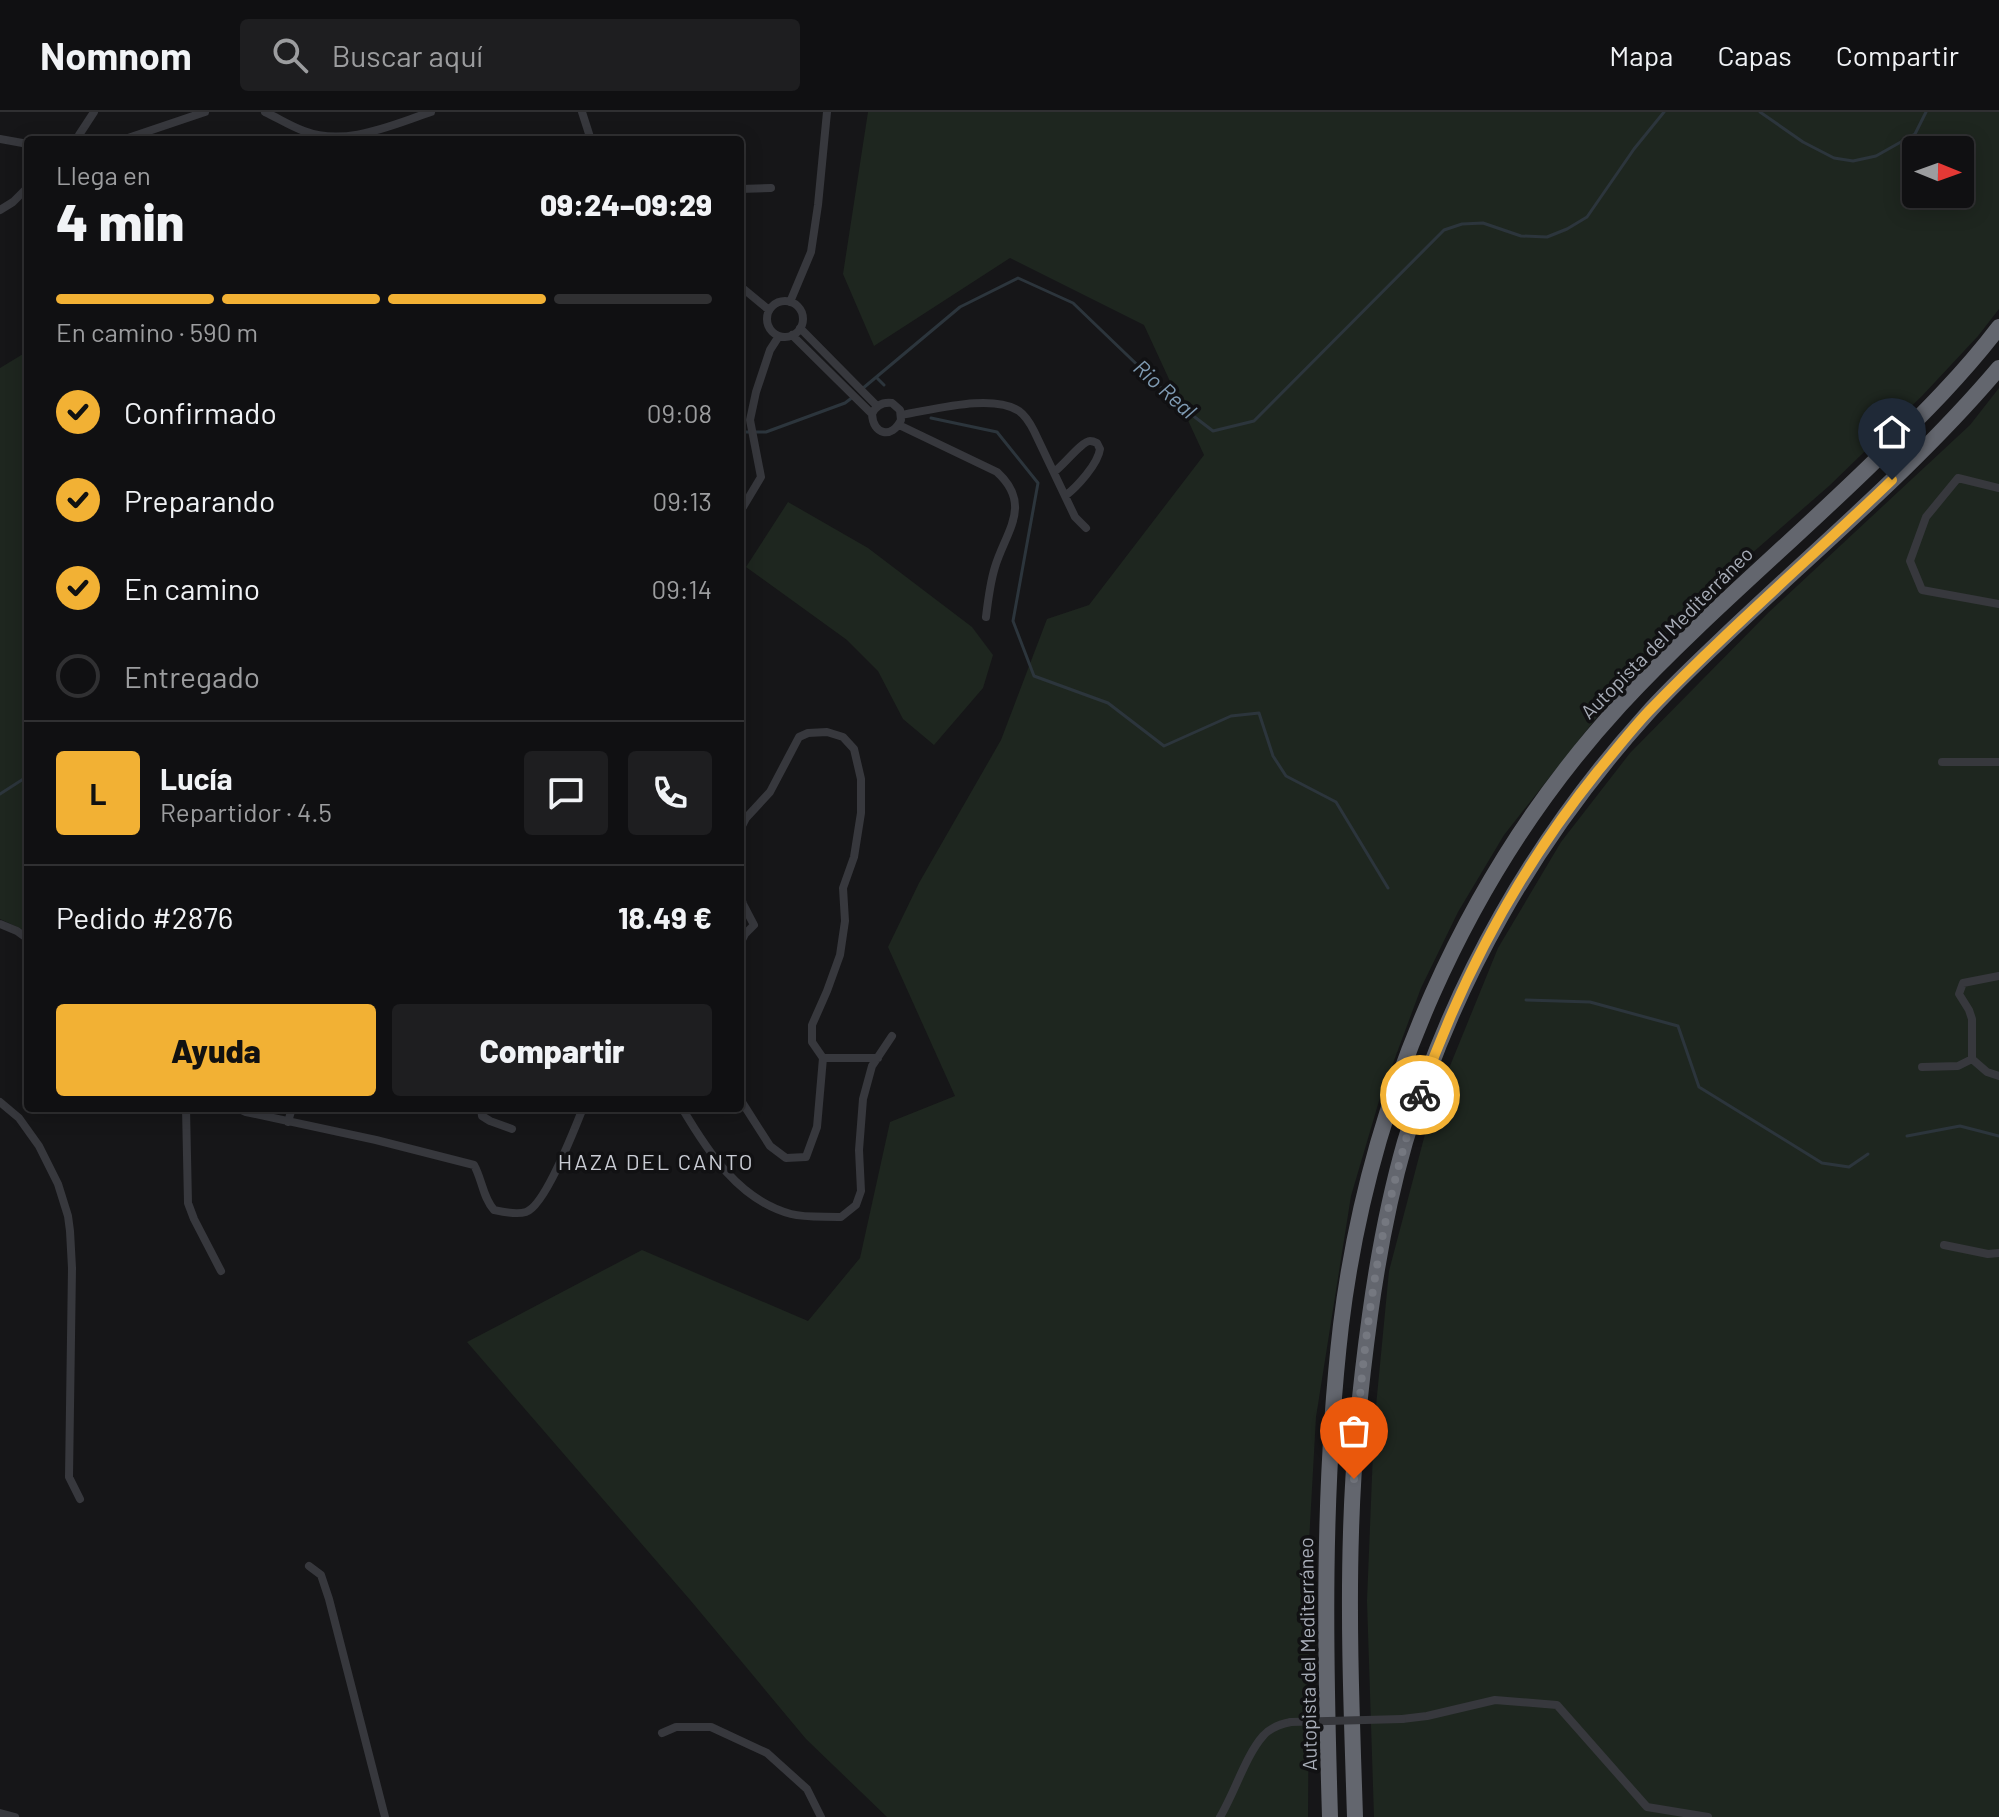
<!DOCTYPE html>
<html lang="es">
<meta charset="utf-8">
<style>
body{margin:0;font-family:Barlow,sans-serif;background:#1e1e20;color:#f1f3f6;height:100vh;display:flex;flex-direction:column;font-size:30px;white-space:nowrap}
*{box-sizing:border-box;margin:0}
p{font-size:26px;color:#9c9d9f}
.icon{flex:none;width:44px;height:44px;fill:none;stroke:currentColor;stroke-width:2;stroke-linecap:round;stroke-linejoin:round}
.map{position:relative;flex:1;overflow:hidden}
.panel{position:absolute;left:24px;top:24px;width:720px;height:976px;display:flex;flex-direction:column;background:#101012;border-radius:8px;box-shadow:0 4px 20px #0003,0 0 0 2px #303032}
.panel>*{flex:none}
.needle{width:52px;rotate:91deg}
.fabs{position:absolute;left:1902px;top:24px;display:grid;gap:16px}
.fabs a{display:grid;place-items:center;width:72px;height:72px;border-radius:8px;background:#101012;box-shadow:0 4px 20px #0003,0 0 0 2px #303032;font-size:40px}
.pin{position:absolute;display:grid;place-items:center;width:68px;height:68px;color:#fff;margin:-82px -34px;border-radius:50% 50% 50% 0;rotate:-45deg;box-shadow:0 0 8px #0007}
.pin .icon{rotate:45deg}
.courier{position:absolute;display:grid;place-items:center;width:80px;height:80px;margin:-40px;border:6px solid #f2b134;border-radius:50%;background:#fff;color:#222;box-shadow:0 2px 10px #0007}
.head em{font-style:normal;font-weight:800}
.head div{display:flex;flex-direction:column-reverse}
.head{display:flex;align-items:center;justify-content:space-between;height:136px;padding:0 32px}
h1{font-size:52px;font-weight:800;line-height:60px}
.bar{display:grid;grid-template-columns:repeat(4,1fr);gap:12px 8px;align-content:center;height:96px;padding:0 32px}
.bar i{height:10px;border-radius:6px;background:#303032}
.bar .on{background:#f2b134}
.bar p{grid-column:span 4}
.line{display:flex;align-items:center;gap:20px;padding:0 32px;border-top:2px solid #303032}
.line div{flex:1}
.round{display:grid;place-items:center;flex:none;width:84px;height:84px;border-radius:8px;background:#1e1e20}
ol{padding:0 32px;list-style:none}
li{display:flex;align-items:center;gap:24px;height:88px}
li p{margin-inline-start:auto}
li .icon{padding:8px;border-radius:50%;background:#f2b134;color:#111;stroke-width:4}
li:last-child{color:#9c9d9f}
li i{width:44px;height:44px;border:4px solid #303032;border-radius:50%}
.action{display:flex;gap:16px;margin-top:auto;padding:16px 32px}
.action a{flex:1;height:92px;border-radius:8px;background:#f2b134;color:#111;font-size:32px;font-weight:800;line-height:92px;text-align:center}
.action a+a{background:#1e1e20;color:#f1f3f6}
header{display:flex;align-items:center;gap:48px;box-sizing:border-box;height:112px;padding:0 40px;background:#101012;border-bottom:2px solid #303032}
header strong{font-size:38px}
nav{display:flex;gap:44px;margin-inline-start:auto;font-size:28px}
.search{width:560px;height:72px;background:#1e1e20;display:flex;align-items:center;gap:20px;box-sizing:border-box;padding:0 28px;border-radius:8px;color:#9c9d9f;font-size:30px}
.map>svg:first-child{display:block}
.green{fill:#1e261f;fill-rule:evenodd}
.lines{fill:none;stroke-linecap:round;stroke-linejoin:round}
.stream{stroke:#2c353c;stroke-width:3}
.minor{stroke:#37383d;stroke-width:8}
.motorway{stroke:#63666e;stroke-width:16}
.minor-bridge{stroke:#37383d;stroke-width:8}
.done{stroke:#757880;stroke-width:8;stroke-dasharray:0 14.4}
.route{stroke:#f2b134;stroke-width:10}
.labels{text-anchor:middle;stroke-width:7;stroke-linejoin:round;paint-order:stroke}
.street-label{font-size:20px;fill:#a8adb8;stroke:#111113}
.water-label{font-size:22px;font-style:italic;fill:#7f9bb3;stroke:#111113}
.neighbourhood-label{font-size:22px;letter-spacing:2px;fill:#c9ccd4;stroke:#111113}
</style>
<header>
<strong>Nomnom</strong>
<div class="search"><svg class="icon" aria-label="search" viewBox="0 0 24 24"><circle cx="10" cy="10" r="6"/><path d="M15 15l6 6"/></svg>Buscar aquí</div>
<nav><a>Mapa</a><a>Capas</a><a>Compartir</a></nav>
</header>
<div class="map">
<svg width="1999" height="1705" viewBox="0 0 1999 1705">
<rect width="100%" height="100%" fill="#161618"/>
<path class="green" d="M868 0H1999V197L1978 224 1922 284 1829 374 1705 482 1638 553 1504 723 1458 800 1421 876 1379 989 1351 1084 1316 1305 1308 1448 1309 1558 1308 1705H887L806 1627 691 1489 467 1230 642 1138 808 1209 860 1146 890 1010 955 984 888 835 919 771 1001 628 1047 507 1089 493 1204 343 1144 213 1010 146 874 234 843 162ZM1916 38H1960V82H1916Z
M28 239V820L0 807V256Z
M1999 276V1705H1374L1367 1489 1374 1315 1389 1159 1430 1003 1498 836 1561 730 1630 641 1769 500 1970 313Z
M788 390 868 436 972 515 993 543 983 576 934 633 903 607 878 559 847 528 746 455Z"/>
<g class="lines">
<path class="stream" d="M1760 0 1803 30 1834 46 1853 49 1876 44 1915 22 1926 0
M877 266 884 273
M862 277 960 195 1018 166 1073 191 1179 293 1213 319 1254 309 1444 118 1462 112 1483 111 1521 124 1547 125 1567 117 1587 105 1634 37 1664 0
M931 306 997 320 1038 371 1013 509 1034 564 1108 591 1164 634 1231 604 1259 601 1273 644 1286 664 1336 690 1388 776
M740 320H766L845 291 853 285
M0 682 28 664
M1526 888 1590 890 1678 914 1699 975 1822 1051 1849 1055 1868 1042
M1907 1024 1960 1014 1999 1024"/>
<path class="minor" d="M265 0C278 6 290 14 304 19 346 35 391 13 431 0
M582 0 591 28
M0 27 28 32
M80 28 79 23 94 0
M122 28 205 0
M740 77 771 76
M0 98 13 90 28 75
M740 174 769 198
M767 207a18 18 0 1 1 36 0a18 18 0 1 1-36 0Z
M790 190 811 140 818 93 827 0
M800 216 877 294
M792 223 872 302C873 323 892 327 901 308L900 298 892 291C883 290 876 293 872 302
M901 303C933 298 992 281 1019 299 1026 304 1030 311 1034 319L1075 405 1086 416
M899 313 997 360C1033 393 1006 419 995 455 990 471 988 488 986 505
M1054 360C1063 354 1082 329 1090 329 1093 329 1095 330 1097 331L1100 337C1098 352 1077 375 1065 384
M1999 376 1958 366 1926 405 1910 449 1922 478 1999 492
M740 400 761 365 750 308 756 280 770 238 779 224
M1942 650H1999
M740 718 746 706 770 680 799 625 808 621 827 620 843 625 854 637 861 667V701L854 745 843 776 845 809 840 843 827 879 812 913V930L823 946 817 1015 806 1045 786 1046 770 1034 740 987
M740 782 743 792 754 813 745 822 740 832
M0 812 17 819 28 827
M1999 864 1963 871 1959 882 1969 898 1972 907V947L1987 960 1999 964
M823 946H878
M1922 955 1958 954 1972 947
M0 990 19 1006 39 1034 58 1072 68 1104 70 1119 72 1156 69 1365 80 1387
M186 996 188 1091 194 1107 221 1159
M237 996 246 1000 376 1028 474 1053C482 1067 483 1086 494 1098 503 1100 516 1103 526 1100 545 1094 575 1016 583 996
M481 996 482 1004 490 1009 512 1017
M682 996C708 1040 739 1088 791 1102 806 1106 826 1104 841 1105L856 1093 861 1079 859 1038 863 987 872 954 892 924
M288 1010 292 996
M1944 1133 1988 1142 1999 1141
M309 1454 321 1463 329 1487 385 1705
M1402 1607 1427 1604 1495 1588 1557 1593 1647 1695 1708 1705
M662 1621 676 1615H711L767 1641 807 1677 821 1705
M0 1701 15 1705
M1220 1705C1234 1682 1246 1643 1263 1624 1270 1616 1280 1612 1291 1610"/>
<path class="motorway" d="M1330 1705C1325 1541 1322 1377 1341 1213 1369 986 1464 763 1620 593 1703 504 1796 427 1882 342 1923 302 1964 261 1999 215
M1355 1705C1352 1610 1348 1515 1351 1420 1353 1347 1360 1275 1370 1203 1378 1145 1389 1086 1405 1030 1452 871 1535 726 1646 603 1670 576 1697 551 1723 526 1816 437 1916 354 1999 256"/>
<path class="minor-bridge" d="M1291 1610 1402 1607"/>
</g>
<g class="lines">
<path class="done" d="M1354 1367C1361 1238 1378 1106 1420 983"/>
<path class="route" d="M1420 983C1461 865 1520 756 1598 659 1615 639 1631 618 1649 599 1727 518 1812 445 1892 368"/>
</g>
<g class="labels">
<g class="street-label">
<text transform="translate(1667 521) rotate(-45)" y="7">Autopista del Mediterráneo</text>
<text transform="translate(1308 1542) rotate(-91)" y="7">Autopista del Mediterráneo</text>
</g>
<g class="water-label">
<text transform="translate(1165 277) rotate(42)" y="8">Rio Real</text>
</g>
<g class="neighbourhood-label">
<text x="656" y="1058">HAZA DEL CANTO</text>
</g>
</g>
</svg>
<div class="fabs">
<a><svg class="needle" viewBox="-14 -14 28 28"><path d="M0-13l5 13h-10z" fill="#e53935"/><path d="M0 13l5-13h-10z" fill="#9c9d9f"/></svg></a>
</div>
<div class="pin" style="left:1354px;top:1367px;background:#ea580c"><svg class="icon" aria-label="bag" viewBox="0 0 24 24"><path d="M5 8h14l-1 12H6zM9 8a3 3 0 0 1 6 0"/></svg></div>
<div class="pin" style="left:1892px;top:368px;background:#1f2937"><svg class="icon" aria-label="home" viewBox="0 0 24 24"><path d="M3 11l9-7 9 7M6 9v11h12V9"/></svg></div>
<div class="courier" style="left:1420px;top:983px"><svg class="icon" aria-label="bike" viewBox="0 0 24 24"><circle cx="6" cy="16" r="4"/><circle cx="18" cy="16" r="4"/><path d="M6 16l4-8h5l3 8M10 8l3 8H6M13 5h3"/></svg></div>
<section class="panel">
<div class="head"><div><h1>4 min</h1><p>Llega en</p></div><em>09:24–09:29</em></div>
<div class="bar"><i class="on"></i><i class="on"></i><i class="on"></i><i></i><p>En camino · 590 m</p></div>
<ol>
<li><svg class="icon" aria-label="check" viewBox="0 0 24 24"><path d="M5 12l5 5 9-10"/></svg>Confirmado<p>09:08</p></li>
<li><svg class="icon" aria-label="check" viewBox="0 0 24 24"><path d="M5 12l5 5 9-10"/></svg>Preparando<p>09:13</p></li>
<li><svg class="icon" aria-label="check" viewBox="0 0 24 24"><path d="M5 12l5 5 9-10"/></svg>En camino<p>09:14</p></li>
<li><i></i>Entregado</li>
</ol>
<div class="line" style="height:144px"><b class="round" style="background:#f2b134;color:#111">L</b><div><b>Lucía</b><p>Repartidor · 4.5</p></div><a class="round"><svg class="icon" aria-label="chat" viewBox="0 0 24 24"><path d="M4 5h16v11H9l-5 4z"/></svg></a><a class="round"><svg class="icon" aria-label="phone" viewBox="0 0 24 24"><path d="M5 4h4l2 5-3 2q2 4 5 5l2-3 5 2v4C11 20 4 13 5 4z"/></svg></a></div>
<div class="line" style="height:104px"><div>Pedido #2876</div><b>18.49 €</b></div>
<div class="action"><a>Ayuda</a><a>Compartir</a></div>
</section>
</div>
